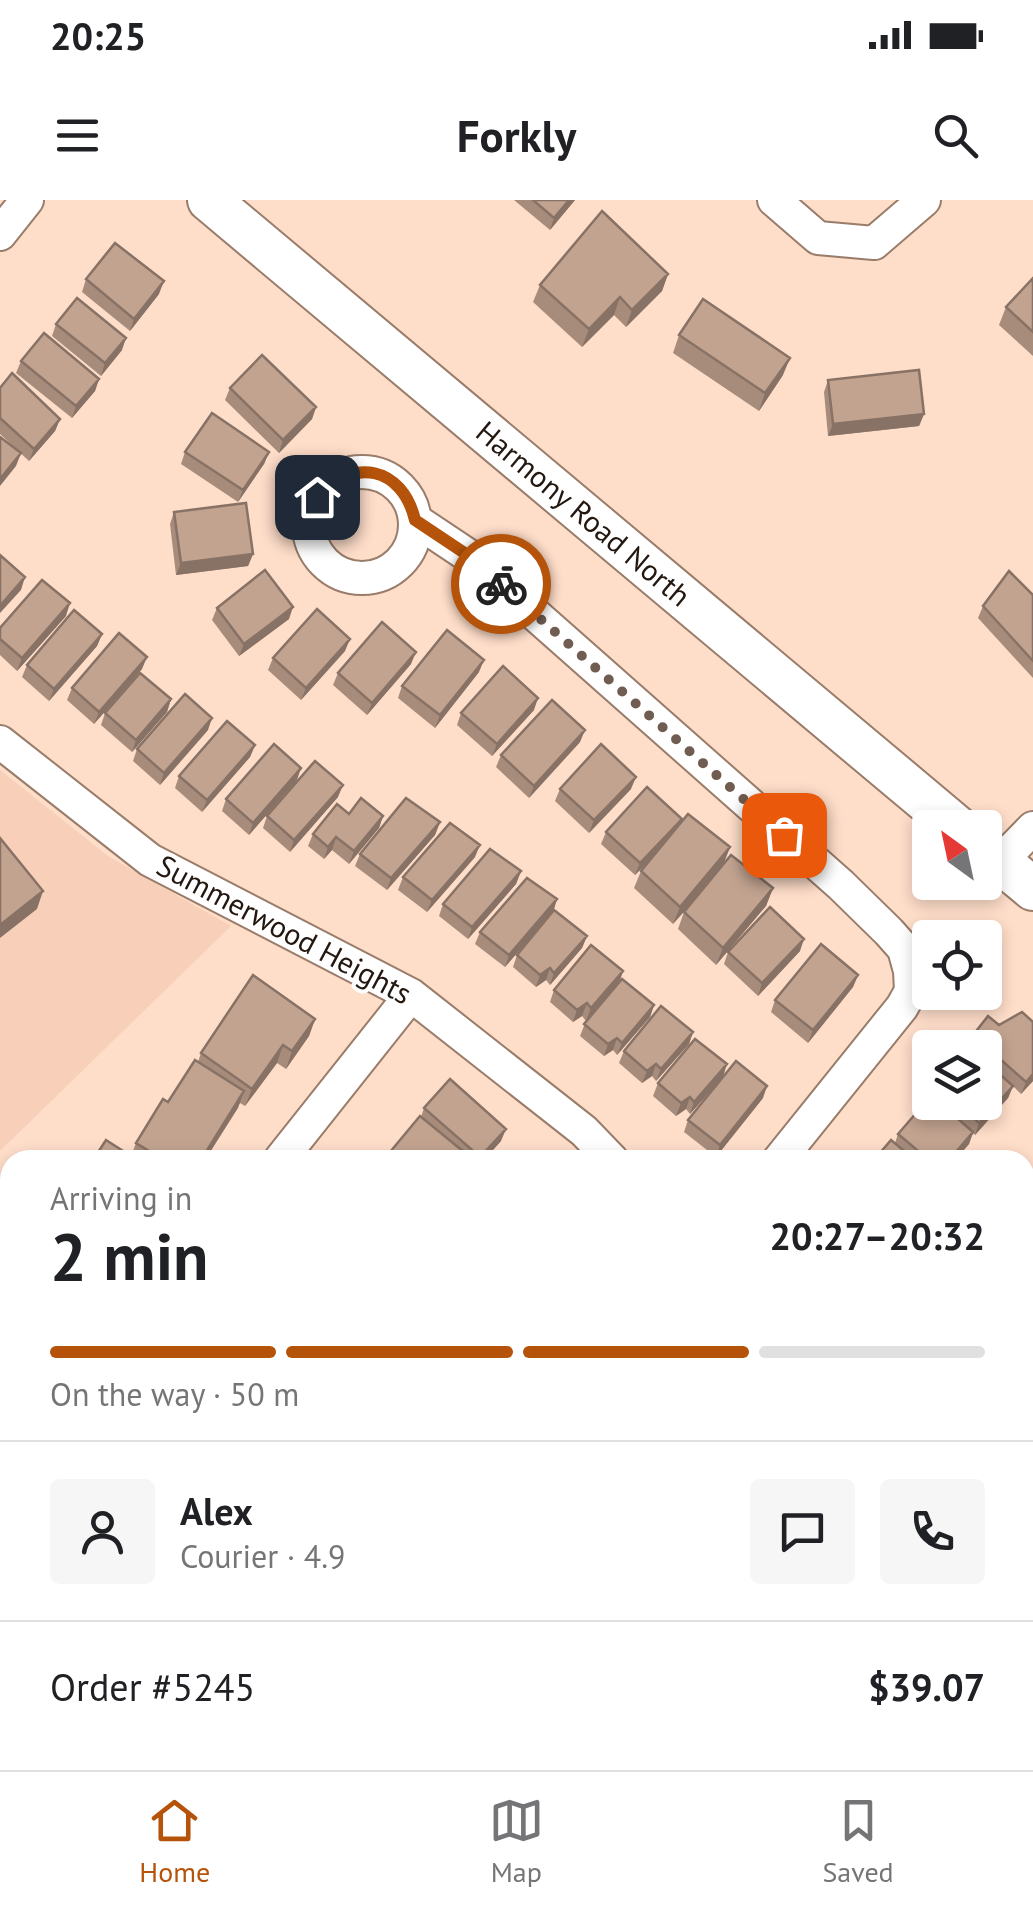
<!DOCTYPE html>
<meta charset="utf-8">
<style>
body{margin:0;font-family:"PT Sans",sans-serif;background:#f6f6f6;color:#202124;height:100vh;display:flex;flex-direction:column;font-size:38px;white-space:nowrap}
*{box-sizing:border-box;margin:0}
p{font-size:32px;color:#757577}
.icon{flex:none;width:55px;height:55px;fill:none;stroke:currentColor;stroke-width:2;stroke-linecap:round;stroke-linejoin:round}
.map{position:relative;flex:1;overflow:hidden}
.panel{position:absolute;left:0px;top:950px;width:1035px;height:620px;display:flex;flex-direction:column;background:#fff;border-radius:30px 30px 0 0;box-shadow:0 5px 15px #0003}
.panel>*{flex:none}
.needle{width:65px;rotate:327deg}
.controls{position:absolute;left:912px;top:610px;display:grid;gap:20px}
.controls a{display:grid;place-items:center;width:90px;height:90px;border-radius:10px;background:#fff;box-shadow:0 5px 15px #0003;font-size:50px}
.pin{position:absolute;display:grid;place-items:center;width:85px;height:85px;color:#fff;margin:-42px;border-radius:20px;box-shadow:0 5px 15px #0006}
.courier{position:absolute;display:grid;place-items:center;width:100px;height:100px;margin:-50px;border:8px solid #b45309;border-radius:50%;background:#fff;color:#222;box-shadow:0 2px 12px #0007}
.summary em{font-style:normal;font-weight:700}
.summary div{display:flex;flex-direction:column-reverse}
.summary{display:flex;align-items:center;justify-content:space-between;height:170px;padding:0 50px}
h1{font-size:65px;font-weight:700;line-height:75px}
.bar{display:grid;grid-template-columns:repeat(4,1fr);gap:15px 10px;align-content:center;height:120px;padding:0 50px}
.bar i{height:12px;border-radius:8px;background:#e0e0e0}
.bar .on{background:#b45309}
.bar p{grid-column:span 4}
.line{display:flex;align-items:center;gap:25px;padding:0 50px;border-top:2px solid #e0e0e0}
.line div{flex:1}
.round{display:grid;place-items:center;flex:none;width:105px;height:105px;border-radius:10px;background:#f6f6f6}
.status{display:flex;justify-content:space-between;align-items:center;height:70px;padding:0 50px;background:#fff;direction:ltr}
.status svg{height:28px;fill:currentColor}
header{display:flex;justify-content:space-between;align-items:center;height:130px;padding:0 50px;background:#fff;font-size:45px;font-weight:700}
.tab-bar{display:flex;justify-content:space-around;align-items:center;height:140px;border-top:2px solid #e0e0e0;background:#fff;font-size:28px;color:#757577}
.tab-bar a{display:grid;justify-items:center;gap:5px}
.tab-bar .on{color:#b45309}
.map>svg:first-child{display:block}
.built{fill:#f8d0b9}
.lines{fill:none;stroke-linecap:round;stroke-linejoin:round}
.minor-casing{stroke:#997c6a;stroke-width:36}
.major-casing{stroke:#997c6a;stroke-width:46}
.minor{stroke:#fff;stroke-width:32}
.major{stroke:#fff;stroke-width:42}
.wall{fill:#a78c7c}
.shaded-wall{fill:#887265}
.building{fill:#c2a390;stroke:#887265;stroke-width:2.5}
.done{stroke:#705c51;stroke-width:10;stroke-dasharray:0 18}
.route{stroke:#b45309;stroke-width:12}
.labels{text-anchor:middle;stroke-width:8;stroke-linejoin:round;paint-order:stroke}
.street-label{font-size:30px;fill:#231710;stroke:#fff}
</style>
<div class="status"><b>20:25</b><svg viewBox="0 0 49 12"><path d="M0 12V9h3v3zM5 12V6h3v6zM10 12V3h3v9zM15 12V0h3v12zM26 1h20v11H26zM47 4h2v5h-2z"/></svg></div>
<header><svg class="icon" aria-label="menu" viewBox="0 0 24 24"><path d="M4 6h16M4 12h16M4 18h16"/></svg>Forkly<svg class="icon" aria-label="search" viewBox="0 0 24 24"><circle cx="10" cy="10" r="6"/><path d="M15 15l6 6"/></svg></header>
<div class="map">
<svg width="1033" height="1570" viewBox="0 0 1033 1570">
<rect width="100%" height="100%" fill="#feddc9"/>
<path class="built" d="M0 570 108 656 231 726 0 951Z"/>
<g class="lines">
<g class="minor-casing">
<path id="minor" d="M774 0 818 38 874 43 924 0
M0 34 27 0
M309 325a53 53 0 1 1 106 0a53 53 0 1 1-106 0Z
M415 320 469 356 841 685 889 732 904 749 910 771 911 791 902 807 779 960
M0 542 150 660 411 795 584 931 612 960
M1000 662 1033 628
M280 960 411 795
M1025 1308 1033 1305
M0 1438 10 1435
M224 1560 226 1570
M605 1560 606 1570
M987 1560 988 1570"/>
</g>
<g class="major-casing">
<path id="major" d="M209 0 958 628
M985 649 1033 689"/>
</g>
<use href="#minor" class="minor"/>
<use href="#major" class="major"/>
</g>
<path class="wall" d="M514 0H575L550 30Z
M668 74 662 91 626 127 614 115 582 147 533 102 540 85Z
M1033 78V156L999 125 1006 107Z
M86 79 159 94 130 131 82 92Z
M56 124 122 150 101 176 52 136Z
M679 135 783 175 759 211 673 153Z
M21 161 99 179 95 191 72 218 16 173Z
M828 180 924 214 919 226 828 236 824 192Z
M0 188 60 219 55 231 29 261 0 234Z
M230 188 316 207 312 219 279 253 225 200Z
M185 252H269L264 264 238 302 181 264Z
M174 312 253 354 248 366 176 375 170 324Z
M1033 395V478L978 418 983 406Z
M217 408 289 419 239 456 212 420Z
M66 416 17 471 0 455V428Z
M102 434 97 446 49 501 22 477 27 465Z
M345 451 301 500 268 470 273 458Z
M411 464 367 515 333 485 338 473Z
M142 469 94 524 67 500 72 488Z
M479 472 435 528 398 498 402 486Z
M171 499 167 512 132 552 101 525 105 513Z
M534 510 492 556 457 525 461 513Z
M208 530 160 585 133 561 137 549Z
M580 542 529 598 496 567 501 555Z
M255 545 250 557 202 612 175 588 179 576Z
M297 580 249 635 222 611 226 599Z
M560 589H631L589 633 555 601Z
M338 597 290 652 263 628 267 616Z
M349 614 383 616 379 628 349 664 332 650 324 659 308 646 313 634Z
M440 622 435 635 387 690 355 666 360 654Z
M680 623 730 647 724 663 773 688 766 706 716 765 678 729 684 712 673 724 634 688 641 671 649 661 635 675 601 644 606 632Z
M475 657 427 712 398 690 403 677Z
M521 671 516 684 468 739 439 716 443 704Z
M557 699 553 712 505 767 475 744 480 732Z
M587 736 582 748 550 785 546 780 536 787 513 767 517 755Z
M800 751 758 796 724 764 728 752Z
M623 771 619 782 654 805 650 817 617 855 613 850 604 856 580 836 586 821 582 816 573 822 550 802 554 790Z
M858 775 853 787 808 843 771 812 775 800Z
M315 819 309 836 286 869 277 863 245 906 240 903 205 960H93L131 956 136 943 198 862 201 853Z
M693 832 689 844 656 881 652 876 642 883 619 863 624 851Z
M973 835 1033 881 1021 894 1013 886 1008 898 975 935 973 933 969 944 955 960H874L895 943 898 934 939 902H985V848L969 847Z
M723 877 690 914 686 909 676 916 653 896 658 883Z
M763 898 716 957 684 932 688 920Z
M424 908 501 941 484 960H379L389 956 421 917Z
M10 1088V1157L0 1155V1095L8 1096Z
M1025 1143 1033 1147V1220L1025 1211Z
M3 1163 10 1221H0V1171Z
M1033 1369V1457L1025 1411V1370Z
M10 1508V1560H53L51 1566 29 1570H13L12 1566 11 1570H0V1515H5L8 1509Z
M301 1560H365L308 1570H302L304 1566H302Z
M461 1560H535L536 1570H462Z"/>
<path class="shaded-wall" d="M569 0H575L550 30 554 18Z
M668 74 662 91 626 127 632 110Z
M164 81 159 94 130 131 134 119Z
M620 97 614 115 582 147 589 129Z
M126 138 122 150 101 176 105 163Z
M790 158 783 175 759 211 765 193Z
M99 179 95 191 72 218 76 206Z
M316 207 312 219 279 253 283 240Z
M924 214 919 226 828 236 833 224Z
M60 219 55 231 29 261 34 249Z
M269 252 264 264 238 302 243 290Z
M21 253 16 266 0 286V279Z
M253 354 248 366 176 375 181 363Z
M25 377 21 390 0 413V406Z
M70 403 66 416 17 471 22 458Z
M293 407 289 419 239 456 244 444Z
M102 434 97 446 49 501 54 489Z
M350 439 345 451 301 500 306 488Z
M416 452 411 464 367 515 372 503Z
M147 457 142 469 94 524 99 512Z
M484 460 479 472 435 528 440 515Z
M538 498 534 510 492 556 497 544Z
M171 499 167 512 132 552 136 540Z
M212 518 208 530 160 585 164 573Z
M585 530 580 542 529 598 534 586Z
M255 545 250 557 202 612 207 600Z
M301 568 297 580 249 635 253 623Z
M636 577 631 589 589 633 594 620Z
M343 585 338 597 290 652 294 640Z
M383 616 379 628 349 664 354 651Z
M682 619 677 631 635 675 640 663Z
M440 622 435 635 387 690 391 678Z
M336 637 332 650 324 659 328 647Z
M480 645 475 657 427 712 432 700Z
M730 647 723 665 673 724 680 707Z
M521 671 516 684 468 739 472 727Z
M773 688 766 706 716 765 723 748Z
M43 691 37 709 0 738V725Z
M557 699 553 712 505 767 509 755Z
M587 736 582 748 550 785 554 773Z
M804 739 800 751 758 796 762 783Z
M550 768 546 780 536 787 540 775Z
M623 771 619 783 586 821 591 808Z
M858 775 853 787 808 843 813 830Z
M587 803 582 816 573 822 577 810Z
M654 805 650 817 617 855 622 843Z
M315 819 309 836 286 869 292 851Z
M693 832 689 844 656 881 661 869Z
M617 838 613 850 604 856 608 844Z
M283 845 277 863 245 906 252 889Z
M656 864 652 876 642 883 647 871Z
M727 864 723 877 690 914 694 902Z
M1033 874V881L1021 894 1026 882Z
M767 886 763 898 716 957 720 945Z
M1013 886 1008 898 975 935 979 923Z
M244 891 238 908 205 960H201Z
M690 897 686 909 676 916 681 903Z
M506 929 501 941 484 960H479Z
M973 932 969 944 955 960H949Z
M4 1209H10V1221H0Z
M10 1353 6 1365 0 1366V1355Z
M23 1560H53L51 1566 29 1570H15L18 1561Z
M677 1560H735L676 1564Z
M14 1561 11 1570H0V1563Z"/>
<path class="building" d="M533 0H569L554 18Z
M602 11 668 74 632 110 620 97 589 129 540 85Z
M115 43 164 81 134 119 86 79Z
M1033 78V132L1006 107Z
M77 98 126 138 105 163 56 124Z
M703 99 790 158 765 193 679 135Z
M44 133 99 179 76 206 21 161Z
M262 155 316 207 283 240 230 188Z
M919 170 924 214 833 224 828 180Z
M12 173 60 219 34 249 0 218V188Z
M212 213 269 252 243 290 185 252Z
M0 237 21 253 0 279Z
M246 303 253 354 181 363 174 312Z
M0 355 25 377 0 406Z
M265 370 293 407 244 444 217 408Z
M1009 371 1033 395V461L983 406Z
M42 380 70 403 22 458 0 439V428Z
M317 409 350 439 306 488 273 458Z
M74 410 102 434 54 489 27 465Z
M382 422 416 452 372 503 338 473Z
M447 430 484 460 440 515 402 486Z
M119 433 147 457 99 512 72 488Z
M503 466 538 498 497 544 461 513Z
M140 473 171 499 136 540 105 513Z
M185 494 212 518 164 573 137 549Z
M552 500 585 530 534 586 501 555Z
M227 521 255 545 207 600 179 576Z
M274 544 301 568 253 623 226 599Z
M601 544 636 577 594 620 560 589Z
M315 561 343 585 294 640 267 616Z
M647 587 682 619 640 663 606 632Z
M361 598 383 616 354 651 336 637 328 647 313 634 337 604 349 614Z
M406 598 440 622 391 678 360 654Z
M688 614 730 647 680 707 641 671Z
M450 623 480 645 432 700 403 677Z
M0 638 43 691 0 725Z
M490 649 521 671 472 727 443 704Z
M731 655 773 688 723 748 684 712Z
M527 678 557 699 509 755 480 732Z
M770 707 804 739 762 783 728 752Z
M554 710 587 736 554 773 550 768 540 775 517 755Z
M821 744 858 775 813 830 775 800Z
M591 745 623 771 591 808 587 803 577 810 554 790Z
M253 775 315 819 292 851 283 845 252 889 201 853Z
M622 779 654 805 622 843 617 838 608 844 584 824Z
M661 806 693 832 661 869 656 864 647 871 624 851Z
M1022 812 1033 822V874L1026 882 973 835 988 816 999 825Z
M695 839 727 864 694 902 690 897 681 903 658 883Z
M195 860 244 891 201 960H164L136 943 163 899 168 902Z
M736 861 767 886 720 945 688 920Z
M985 861 1013 886 979 923 957 902H985Z
M450 879 506 929 480 957 424 908Z
M930 897V902H939L973 932 949 960H929L898 934Z
M420 916 470 957 468 960H399L390 952Z
M106 940 137 960H93Z
M891 940 915 960H874Z
M385 953 394 960H379Z
M0 1095 10 1097V1144L0 1142Z
M1027 1141 1033 1147V1203L1025 1194V1143Z
M3 1163H10V1209H4Z
M0 1303 1 1309 10 1307V1339L5 1319 10 1353 0 1355Z
M1033 1369V1419L1025 1373V1370Z
M5 1514 10 1539V1560L14 1561 0 1563V1515Z
M306 1560H365L367 1570H308Z
M467 1560H535L536 1570H469Z
M944 1563 945 1570H906L905 1569Z"/>
<g class="lines">
<path class="done" d="M501 384 784 635"/>
<path class="route" d="M317 297C353 257 402 266 415 320L469 356 501 384"/>
</g>
<g class="labels">
<g class="street-label">
<text transform="translate(583 314) rotate(40)" y="10">Harmony Road North</text>
<text transform="translate(284 730) rotate(28)" y="10">Summerwood Heights</text>
</g>
</g>
</svg>
<div class="controls">
<a><svg class="needle" viewBox="-14 -14 28 28"><path d="M0-13l5 13h-10z" fill="#e53935"/><path d="M0 13l5-13h-10z" fill="#757577"/></svg></a>
<a><svg class="icon" aria-label="locate" viewBox="0 0 24 24"><circle cx="12" cy="12" r="6"/><path d="M12 2v4M12 18v4M2 12h4M18 12h4"/></svg></a>
<a><svg class="icon" aria-label="layers" viewBox="0 0 24 24"><path d="M12 4l9 5-9 5-9-5zM3 14l9 5 9-5"/></svg></a>
</div>
<div class="pin" style="left:784px;top:635px;background:#ea580c"><svg class="icon" aria-label="bag" viewBox="0 0 24 24"><path d="M5 8h14l-1 12H6zM9 8a3 3 0 0 1 6 0"/></svg></div>
<div class="pin" style="left:317px;top:297px;background:#1f2937"><svg class="icon" aria-label="home" viewBox="0 0 24 24"><path d="M3 11l9-7 9 7M6 9v11h12V9"/></svg></div>
<div class="courier" style="left:501px;top:384px"><svg class="icon" aria-label="bike" viewBox="0 0 24 24"><circle cx="6" cy="16" r="4"/><circle cx="18" cy="16" r="4"/><path d="M6 16l4-8h5l3 8M10 8l3 8H6M13 5h3"/></svg></div>
<section class="panel">
<div class="summary"><div><h1>2 min</h1><p>Arriving in</p></div><em>20:27–20:32</em></div>
<div class="bar"><i class="on"></i><i class="on"></i><i class="on"></i><i></i><p>On the way · 50 m</p></div>
<div class="line" style="height:180px"><a class="round"><svg class="icon" aria-label="person" viewBox="0 0 24 24"><circle cx="12" cy="8" r="4"/><path d="M4 21q1-7 8-7t8 7"/></svg></a><div><b>Alex</b><p>Courier · 4.9</p></div><a class="round"><svg class="icon" aria-label="chat" viewBox="0 0 24 24"><path d="M4 5h16v11H9l-5 4z"/></svg></a><a class="round"><svg class="icon" aria-label="phone" viewBox="0 0 24 24"><path d="M5 4h4l2 5-3 2q2 4 5 5l2-3 5 2v4C11 20 4 13 5 4z"/></svg></a></div>
<div class="line" style="height:130px"><div>Order #5245</div><b>$39.07</b></div>
</section>
</div>
<nav class="tab-bar">
<a class="on"><svg class="icon" aria-label="home" viewBox="0 0 24 24"><path d="M3 11l9-7 9 7M6 9v11h12V9"/></svg>Home</a>
<a><svg class="icon" aria-label="map" viewBox="0 0 24 24"><path d="M3 6l6-2 6 2 6-2v14l-6 2-6-2-6 2zM9 4v14M15 6v14"/></svg>Map</a>
<a><svg class="icon" aria-label="saved" viewBox="0 0 24 24"><path d="M7 4h10v16l-5-4-5 4z"/></svg>Saved</a>
</nav>
